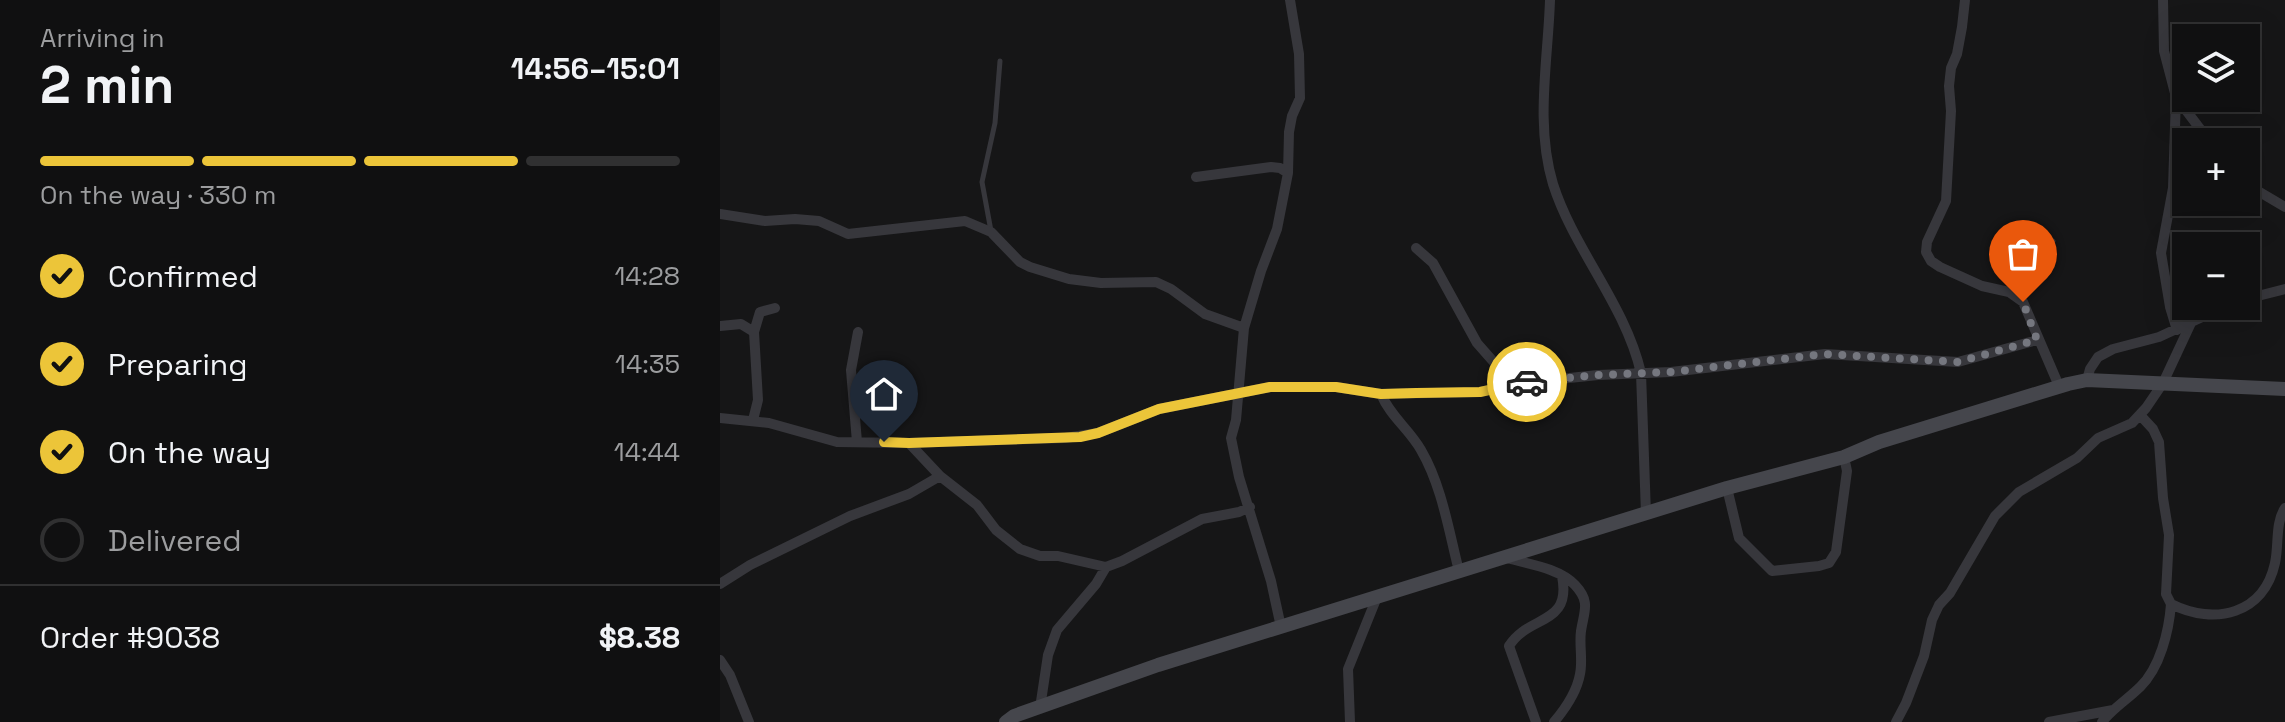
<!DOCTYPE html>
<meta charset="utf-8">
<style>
body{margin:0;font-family:"Space Grotesk",sans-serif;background:#1e1e1f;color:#f1f3f6;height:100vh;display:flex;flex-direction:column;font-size:30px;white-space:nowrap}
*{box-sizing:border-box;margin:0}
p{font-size:26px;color:#9c9d9f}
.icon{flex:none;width:44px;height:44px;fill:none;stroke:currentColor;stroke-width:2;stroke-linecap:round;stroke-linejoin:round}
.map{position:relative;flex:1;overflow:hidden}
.panel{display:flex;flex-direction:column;background:#101011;width:720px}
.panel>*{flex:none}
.fabs{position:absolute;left:1452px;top:24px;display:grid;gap:16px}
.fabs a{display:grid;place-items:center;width:88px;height:88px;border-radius:0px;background:#101011;box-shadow:0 8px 32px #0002,0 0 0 2px #303031;font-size:40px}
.pin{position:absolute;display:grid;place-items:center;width:68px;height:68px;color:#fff;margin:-82px -34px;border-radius:50% 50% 50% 0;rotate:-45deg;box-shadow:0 0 8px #0007}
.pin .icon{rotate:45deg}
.courier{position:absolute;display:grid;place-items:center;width:80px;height:80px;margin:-40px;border:6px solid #ecc539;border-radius:50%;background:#fff;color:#222;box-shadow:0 2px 10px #0007}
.head em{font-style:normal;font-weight:800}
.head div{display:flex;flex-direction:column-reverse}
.head{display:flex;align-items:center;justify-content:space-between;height:136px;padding:0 40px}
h1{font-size:52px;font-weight:800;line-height:60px}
.bar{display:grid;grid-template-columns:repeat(4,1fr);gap:12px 8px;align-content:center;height:96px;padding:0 40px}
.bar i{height:10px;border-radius:6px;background:#303031}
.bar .current{background:#ecc539}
.bar p{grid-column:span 4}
.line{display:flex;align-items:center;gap:20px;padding:0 40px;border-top:2px solid #303031}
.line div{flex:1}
ol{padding:0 40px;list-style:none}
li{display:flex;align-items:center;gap:24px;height:88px}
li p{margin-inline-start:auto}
li .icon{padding:8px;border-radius:50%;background:#ecc539;color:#111;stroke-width:4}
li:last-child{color:#9c9d9f}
li i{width:44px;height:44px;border:4px solid #303031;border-radius:50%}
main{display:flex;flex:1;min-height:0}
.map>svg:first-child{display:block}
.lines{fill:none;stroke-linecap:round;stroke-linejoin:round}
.lane{stroke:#37373c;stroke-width:5}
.street{stroke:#37373c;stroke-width:10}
.secondary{stroke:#45464c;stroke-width:14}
.done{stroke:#75777f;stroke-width:8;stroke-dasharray:0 14.4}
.route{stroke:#ecc539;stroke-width:10}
</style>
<main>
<section class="panel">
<div class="head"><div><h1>2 min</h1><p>Arriving in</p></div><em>14:56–15:01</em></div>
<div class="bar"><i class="current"></i><i class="current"></i><i class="current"></i><i></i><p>On the way · 330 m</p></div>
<ol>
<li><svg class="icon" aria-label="check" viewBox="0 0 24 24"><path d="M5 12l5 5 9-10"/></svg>Confirmed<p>14:28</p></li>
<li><svg class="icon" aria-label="check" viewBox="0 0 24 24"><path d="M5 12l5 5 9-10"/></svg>Preparing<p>14:35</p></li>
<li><svg class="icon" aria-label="check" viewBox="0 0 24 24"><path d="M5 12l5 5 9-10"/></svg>On the way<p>14:44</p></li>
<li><i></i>Delivered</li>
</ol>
<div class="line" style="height:104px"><div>Order #9038</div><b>$8.38</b></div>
</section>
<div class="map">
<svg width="1565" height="722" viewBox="0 0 1565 722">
<rect width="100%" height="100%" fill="#161617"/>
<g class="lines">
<path class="lane" d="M271 231 262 182 275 123 280 61
M1303 301 1306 282 1333 241"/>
<path class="street" d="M830 0C828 61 815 124 833 184 854 250 905 304 921 373L926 514
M1245 0 1242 27 1237 54 1231 68 1229 86 1231 111 1226 201 1207 242 1206 252 1211 261 1220 267 1262 286 1289 292 1303 302 1339 386
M1443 0 1444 51 1456 97 1453 188 1441 253 1450 307 1457 330
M1456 97 1490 142
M476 177 551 167 560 168 568 173
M1526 184 1565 207
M0 214 45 221 75 219 99 221 128 234 245 221 271 232 300 262 310 267 349 279 381 283 436 282 451 289 485 314 524 328
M696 248 713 263 757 343 793 384
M1526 299 1565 289
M0 326 21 324 34 332 38 400 33 420
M34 332 40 312 55 308
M1367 380 1370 369 1378 357 1393 349 1439 337 1506 306
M661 394C670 416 689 429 701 450 722 486 729 532 739 571
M1420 415 1433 429 1439 442 1443 498 1449 535 1446 594 1451 604C1495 626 1544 614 1555 563 1559 545 1555 523 1565 508
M0 418 49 423 117 442 189 443 345 438 378 433 439 409 550 387H616L661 394 760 392 793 384 878 375 951 372 1105 354 1238 362 1317 340
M137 442 131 370 138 332
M189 443 220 476 257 505 276 530 300 549 320 556H338L386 567 402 561 482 519 519 512 530 507
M1007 488 1019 538 1052 571 1099 566 1109 563 1116 552 1127 471 1124 457
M787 558C808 564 839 568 855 585 871 602 864 611 861 631 859 645 863 660 860 674 857 691 845 709 834 722
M0 584 30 565 130 516 189 494 220 476
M561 627 551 581 519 477 511 438 516 420 524 328 541 271 557 229 568 173 569 132 572 116 580 98 579 54 570 0
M0 660 10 675 29 722
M320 708 328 655 337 630 376 584 386 567
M630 722 628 669 657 597
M816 722 789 646C809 614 852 626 842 576
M1176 722 1186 703 1204 656 1212 620 1219 605 1230 593 1275 516 1299 492 1357 458 1378 438 1412 423 1426 408 1443 383 1471 323
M1329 722 1393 710
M1382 722C1392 709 1408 699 1420 687 1440 668 1449 631 1451 604"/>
<path class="secondary" d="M286 722 294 716 438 665 1007 488 1124 457 1159 442 1348 384 1367 380 1565 389"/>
</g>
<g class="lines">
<path class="done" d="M807 382 878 375 951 372 1105 354 1238 362 1317 340 1303 302"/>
<path class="route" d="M164 442 189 443 360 437 378 433 439 409 550 387H616L661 394 696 393 760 392 807 382"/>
</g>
</svg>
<div class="fabs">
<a><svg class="icon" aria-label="layers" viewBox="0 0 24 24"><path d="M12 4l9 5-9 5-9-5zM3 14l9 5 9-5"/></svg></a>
<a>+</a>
<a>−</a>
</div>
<div class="pin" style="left:1303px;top:302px;background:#ea580c"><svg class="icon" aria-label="bag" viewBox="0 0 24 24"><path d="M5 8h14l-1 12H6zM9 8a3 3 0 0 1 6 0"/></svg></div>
<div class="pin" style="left:164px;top:442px;background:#1f2937"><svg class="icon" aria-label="home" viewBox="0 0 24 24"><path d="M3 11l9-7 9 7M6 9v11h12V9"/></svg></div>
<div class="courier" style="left:807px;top:382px"><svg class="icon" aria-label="car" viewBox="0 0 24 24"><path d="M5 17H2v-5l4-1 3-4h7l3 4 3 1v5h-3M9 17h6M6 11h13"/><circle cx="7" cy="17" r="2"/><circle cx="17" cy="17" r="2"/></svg></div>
</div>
</main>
